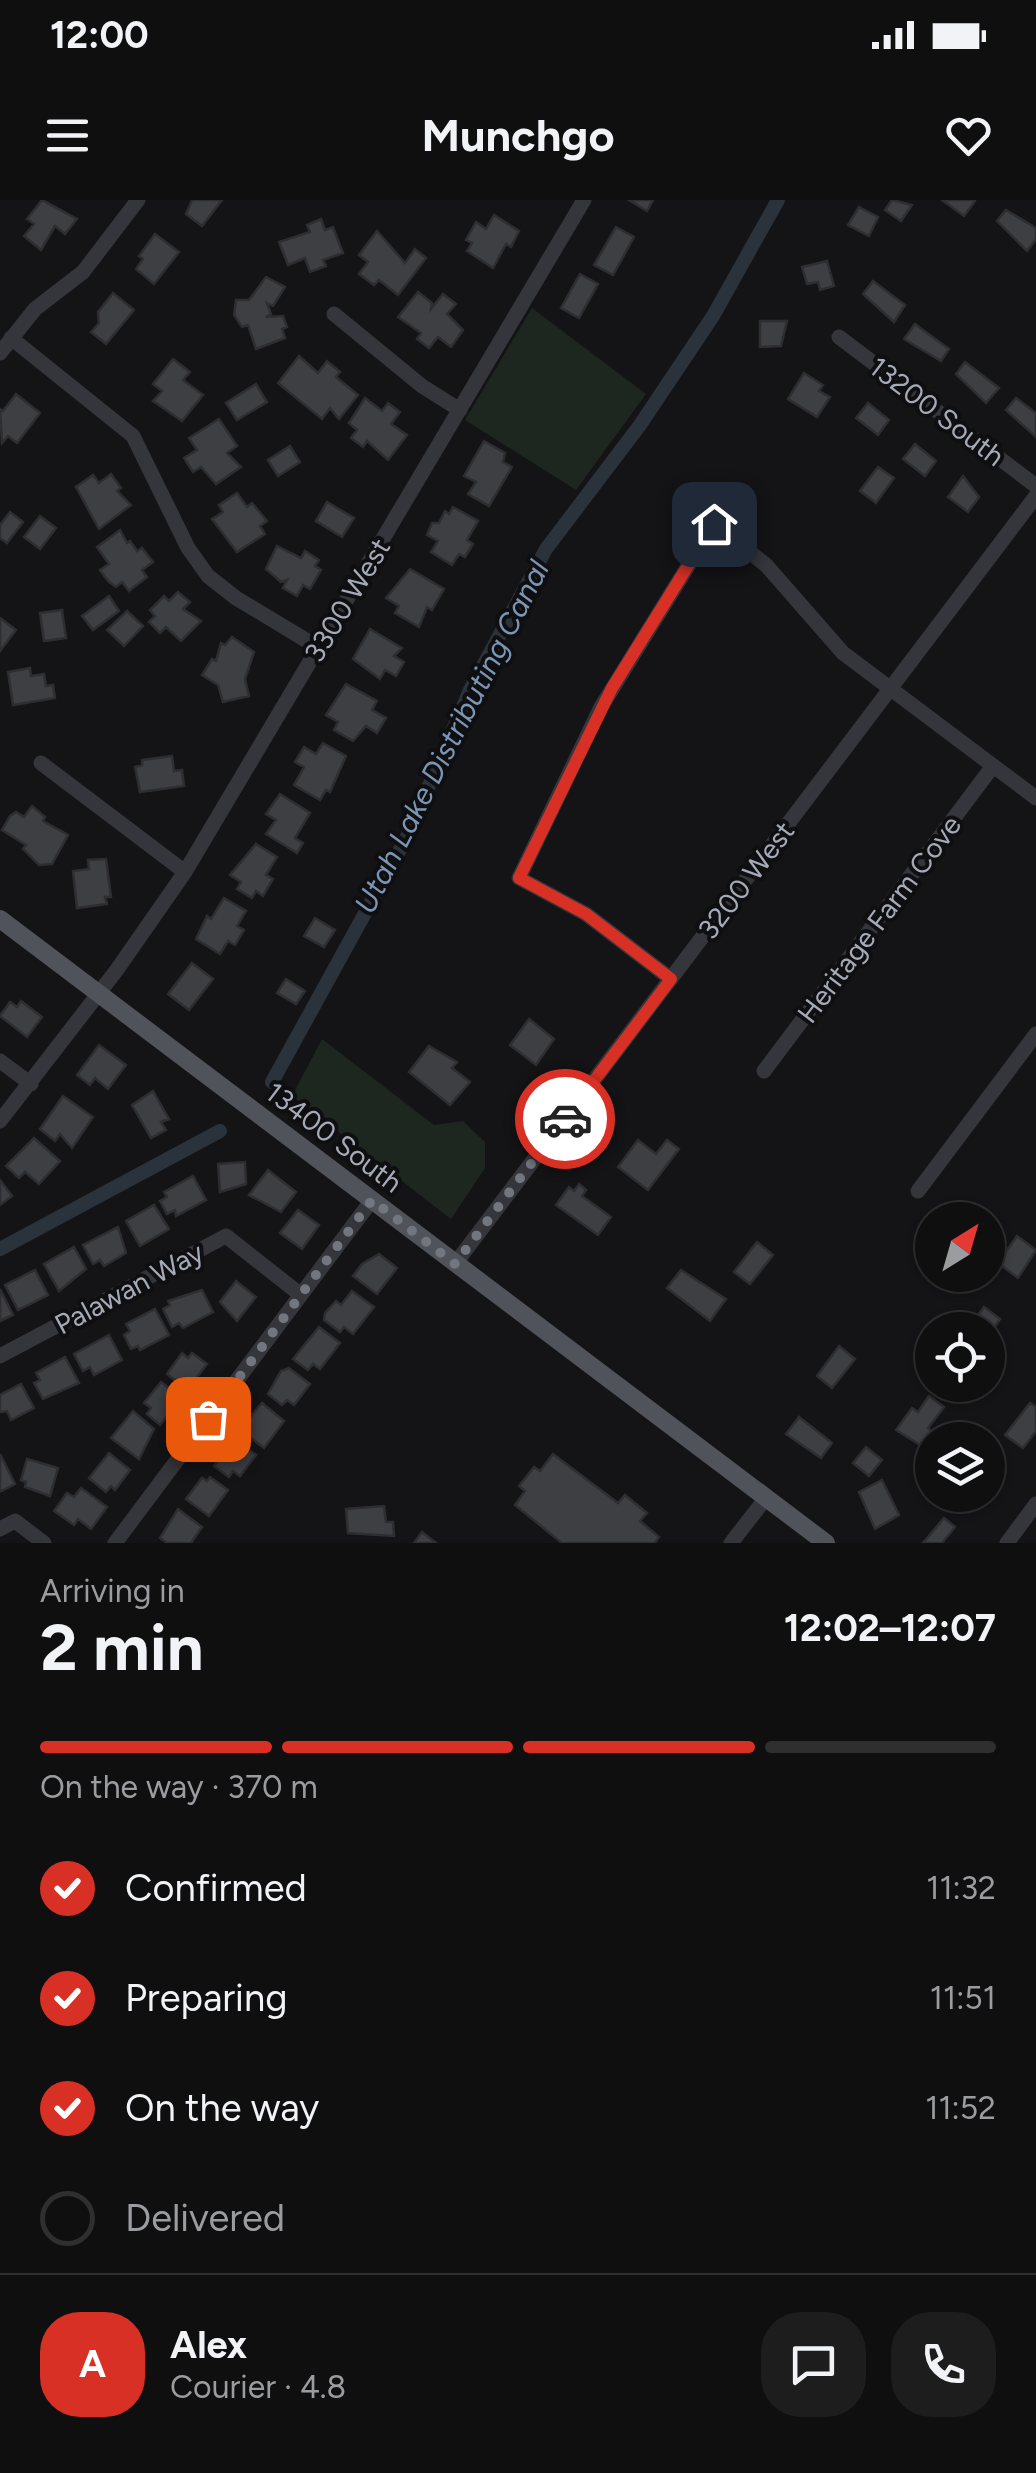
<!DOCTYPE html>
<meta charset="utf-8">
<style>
body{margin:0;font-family:Figtree,sans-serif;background:#1d1d1e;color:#f1f3f6;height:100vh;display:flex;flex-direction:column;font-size:38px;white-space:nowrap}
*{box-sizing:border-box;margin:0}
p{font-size:32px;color:#9b9c9f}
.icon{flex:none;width:55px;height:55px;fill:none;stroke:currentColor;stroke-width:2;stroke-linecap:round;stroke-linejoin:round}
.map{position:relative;height:1343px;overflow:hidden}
.drawer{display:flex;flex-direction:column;background:#0f0f10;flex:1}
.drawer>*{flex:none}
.needle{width:65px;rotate:37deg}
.controls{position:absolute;left:915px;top:1002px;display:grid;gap:20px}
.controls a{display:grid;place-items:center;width:90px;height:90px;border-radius:50%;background:#0f0f10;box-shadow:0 2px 8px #0004,0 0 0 2px #2f2f30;font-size:50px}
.pin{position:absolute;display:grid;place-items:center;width:85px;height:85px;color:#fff;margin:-42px;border-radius:20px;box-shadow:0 5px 15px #0006}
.courier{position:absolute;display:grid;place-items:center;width:100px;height:100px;margin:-50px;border:8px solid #d93025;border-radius:50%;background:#fff;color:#222;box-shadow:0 2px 12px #0007}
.overview em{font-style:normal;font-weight:700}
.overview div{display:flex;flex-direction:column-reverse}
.overview{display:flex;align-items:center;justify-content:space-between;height:170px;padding:0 40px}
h1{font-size:65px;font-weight:700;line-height:75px}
.bar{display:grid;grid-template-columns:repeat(4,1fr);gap:15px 10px;align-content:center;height:120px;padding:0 40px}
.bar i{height:12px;border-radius:8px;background:#2f2f30}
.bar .selected{background:#d93025}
.bar p{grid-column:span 4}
.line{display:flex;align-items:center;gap:25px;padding:0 40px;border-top:2px solid #2f2f30}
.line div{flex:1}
.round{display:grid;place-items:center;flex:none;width:105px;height:105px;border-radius:40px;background:#1d1d1e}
ol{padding:0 40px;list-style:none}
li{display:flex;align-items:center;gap:30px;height:110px}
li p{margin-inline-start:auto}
li .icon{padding:10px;border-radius:50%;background:#d93025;color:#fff;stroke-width:4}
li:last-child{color:#9b9c9f}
li i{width:55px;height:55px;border:5px solid #2f2f30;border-radius:50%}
.status{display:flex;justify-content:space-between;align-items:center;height:70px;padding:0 50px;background:#0f0f10;direction:ltr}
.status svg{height:28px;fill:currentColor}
header{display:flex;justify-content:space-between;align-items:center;height:130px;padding:0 40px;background:#0f0f10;font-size:45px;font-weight:700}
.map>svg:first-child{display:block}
.green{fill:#1e2620}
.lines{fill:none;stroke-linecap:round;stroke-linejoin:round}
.canal{stroke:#2a323b;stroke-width:14}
.building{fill:#3e3f43;stroke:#2e2e32;stroke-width:2.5}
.minor{stroke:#35363b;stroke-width:15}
.major{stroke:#51535b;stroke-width:18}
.done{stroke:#72767f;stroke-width:10;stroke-dasharray:0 18}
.route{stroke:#d93025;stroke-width:12}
.labels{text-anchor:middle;stroke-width:8;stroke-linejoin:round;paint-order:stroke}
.street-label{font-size:28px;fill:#a5aab7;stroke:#0f0f11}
.water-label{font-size:30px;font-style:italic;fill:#7b96b4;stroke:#0f0f11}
</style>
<div class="status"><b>12:00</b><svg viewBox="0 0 49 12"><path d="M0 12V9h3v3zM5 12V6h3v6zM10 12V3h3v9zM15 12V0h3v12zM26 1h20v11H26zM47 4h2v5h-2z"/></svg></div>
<header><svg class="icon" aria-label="menu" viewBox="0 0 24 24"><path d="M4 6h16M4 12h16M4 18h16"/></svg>Munchgo<svg class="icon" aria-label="heart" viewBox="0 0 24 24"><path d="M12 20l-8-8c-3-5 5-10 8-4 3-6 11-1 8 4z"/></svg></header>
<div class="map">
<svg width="1036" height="1343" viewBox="0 0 1036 1343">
<rect width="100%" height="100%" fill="#141416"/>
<path class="green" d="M532 108 646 194 576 290 465 220Z
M322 839 434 925 463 921 485 942V968L451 1019 292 896Z"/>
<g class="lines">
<path class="canal" d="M272 882 407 637 470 490 546 349 640 225 713 116 778 0
M0 1049 220 931"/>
</g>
<path class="building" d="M42 0 77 19 65 34 55 26 41 50 24 36 34 24 27 19Z
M192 0H222L202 26 186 14Z
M629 0H653L647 11Z
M892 0 912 5 901 21 885 10Z
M942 0H974L975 1 964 16Z
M859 7 878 17 869 36 848 25Z
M1006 10 1036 28V39L1027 51 997 21Z
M494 15 519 31 511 47 506 44 493 68 467 51 472 43 466 40 476 22 486 29Z
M321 19 325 30 333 27 343 53 323 60 326 66 310 72 305 58 288 65 279 42 310 32 307 25Z
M616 27 634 37 613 75 594 65Z
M377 31 405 63 415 49 426 58 398 95 379 80 374 85 359 74 368 62 359 55Z
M155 34 179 52 154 84 136 69 143 59 139 56Z
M827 61 834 86 820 90 818 82 807 84 802 67Z
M580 74 598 84 579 118 561 108Z
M266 77 285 87 273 106 267 103 271 114 266 117 283 116 287 127 282 129 285 138 256 149 248 125 242 127 234 115 236 100H249Z
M873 81 905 105 894 122 863 94Z
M418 92 432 103 431 109 443 94 456 104 447 114 463 130 451 147 438 137 429 148 417 139 421 133 398 117Z
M113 93 134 110 106 144 91 132 99 123 98 112Z
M760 121H787L781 146 760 147Z
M915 124 949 149 941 161 904 139Z
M299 156 318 173 327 161 340 172 336 177 358 195 339 219 330 208 322 219 278 183Z
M173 159 190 172 183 180 203 195 182 221 153 201 162 191 153 184Z
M965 162 999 188 986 203 956 174Z
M804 173 823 185 819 191 830 197 817 217 788 199Z
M256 184 267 202 237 220 226 203Z
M16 194 40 213 17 243 8 236 2 243 0 209 3 211Z
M365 198 382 211 388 203 400 212 391 224 407 235 388 260 367 241 363 247 351 238 357 230 349 223Z
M1016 198 1036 213V237L1006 210Z
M868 203 889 220 878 235 856 218Z
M219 219 237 246 227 253 241 267 216 284 201 267 193 272 184 258 197 250 189 238Z
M484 241 505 253 503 262 512 267 489 306 468 294 476 282 464 276Z
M915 244 936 261 925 276 903 259Z
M290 246 300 262 278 276 268 260Z
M878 267 894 278 876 303 860 291Z
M111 274 121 288 117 291 131 305 99 329 76 287 93 275 99 283Z
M963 276 979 297 968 312 948 297Z
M237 293 247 307 252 303 267 321 260 326 265 334 237 352 212 319 223 312 219 305Z
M327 302 354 318 342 337 316 321Z
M453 307 478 321 467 340 473 344 465 357 459 354 452 365 431 352 438 341 427 335 432 323H439L445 311 449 314Z
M10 312 23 322 7 343 0 338V325Z
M40 316 56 328 40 349 24 337Z
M120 330 127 343 130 341 137 351 142 348 153 362 142 370 147 377 129 391 122 382 116 387 108 381 100 370 109 364 97 347Z
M277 346 301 358 305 351 319 360 315 366 321 370 310 389 303 385 297 396 283 388 287 380 281 382 266 369Z
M410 369 444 389 432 410 427 407 419 427 395 413 399 406 386 398Z
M178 392 190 402 183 409 201 421 181 441 166 427 160 433 149 422 155 416 150 410 164 396 169 401Z
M109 396 119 411 93 430 82 416Z
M62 410 66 438 44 441 40 413Z
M127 411 143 426 124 446 107 430Z
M0 418 16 430 0 451Z
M370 429 402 448 394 456 404 462 396 476 385 470 380 479 353 459Z
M232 437 254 452 245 479 249 496 223 502 218 485 202 475 212 459 216 461 221 443 225 445Z
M30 468 31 476 44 474 46 486 53 485 55 498 13 505 8 472Z
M346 484 377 501 372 510 386 518 377 533 366 526 353 541 334 530 338 522 326 515Z
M323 543 346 556 330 592 326 590 320 600 294 585 304 567 295 562 304 547 316 554Z
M172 556 174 571 182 570 184 586 140 592 135 567 142 565V560Z
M280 594 310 613 295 638 303 643 297 653 266 634 276 620 266 614Z
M32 606 45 617 43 621 68 635 52 664 39 665 23 649 26 645 2 630 10 616 16 612 24 617Z
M256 644 277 657 266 675 273 679 263 696 256 691 252 698 237 689 241 682 230 675Z
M106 659 111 697H105L107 704 77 708 73 671 89 669 88 660Z
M224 698 246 711 237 726 244 730 235 745 228 741 220 754 196 739 207 716 211 719Z
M315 718 335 730 324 747 304 736Z
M192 763 213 779 189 810 168 794Z
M286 779 305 791 296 804 277 793Z
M21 801 42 817 27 837 0 816 10 802 17 807Z
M529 819 554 839 536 865 510 845Z
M99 845 126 865 108 889 95 878 90 885 77 875Z
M429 846 457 862 452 868 470 882 450 905 409 872Z
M153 891 169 919 161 922 166 930 151 938 132 905Z
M63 896 93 917 72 948 60 934 55 941 40 929Z
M34 938 60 961 39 984 25 972 19 978 6 966Z
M638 940 656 954 667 940 679 949 648 990 618 967Z
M245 962 246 984 220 992 218 964Z
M268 970 296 992 281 1012 249 995Z
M193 976 206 1000 176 1016 175 1010 167 1014 160 1001 167 997 164 992Z
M0 980 12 996 0 1005Z
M579 984 586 990 582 996 611 1017 598 1035 556 1005 569 987 574 991Z
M154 1005 169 1029 140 1046 126 1021Z
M298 1010 319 1025 302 1049 280 1033Z
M118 1027 126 1053 104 1066 100 1060 93 1064 83 1045Z
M1017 1036 1036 1050 1018 1078 998 1063Z
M757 1042 773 1055 750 1084 734 1072Z
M74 1047 86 1069 59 1091 44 1064Z
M379 1054 397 1068 377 1094 353 1076 362 1064Z
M35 1070 48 1095 18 1110 5 1085Z
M681 1070 726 1099 710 1121 667 1088Z
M236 1081 256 1097 237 1121 220 1102Z
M0 1089 13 1115 0 1121Z
M202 1090 213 1112 183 1128 179 1123 172 1127 163 1109 170 1105 168 1101Z
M352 1091 374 1107 353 1134 344 1127 340 1132 324 1120 325 1113 336 1101 341 1105Z
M984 1107 1000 1119 988 1137V1130L971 1125Z
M155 1109 169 1135 140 1150 138 1146 131 1149 124 1135 130 1131 126 1124Z
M319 1127 340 1143 320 1169 313 1164 308 1170 293 1159Z
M109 1135 122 1160 94 1175 90 1167 83 1171 74 1154Z
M839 1146 855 1159 832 1188 817 1176Z
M182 1153 188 1158 192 1153 207 1164 187 1190 167 1174Z
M65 1157 79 1183 43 1199 34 1183 40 1180 36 1173Z
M289 1168 310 1184 294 1205 287 1200 282 1205 268 1194 281 1171Z
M161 1182 182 1198 160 1225 147 1214 151 1208 144 1203Z
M21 1184 34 1208 11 1220 7 1211 0 1212V1195Z
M929 1196 944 1207 928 1228 935 1234 925 1248 896 1230 912 1208 918 1212Z
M262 1203 284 1221 264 1248 239 1229Z
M1030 1203 1036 1207V1231L1023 1248 1005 1235Z
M133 1211 154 1229 139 1259 111 1238Z
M799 1217 832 1243 821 1258 786 1234Z
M235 1239 256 1255 240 1276 233 1271 229 1277 214 1266Z
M866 1247 882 1260 869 1276 853 1263Z
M109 1253 130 1270 115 1290 111 1286 106 1292 89 1278Z
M0 1254 15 1284 1 1291 0 1289Z
M553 1254 618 1303 625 1295 647 1313 640 1321 659 1337 655 1343H562L515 1305 525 1291 519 1286 534 1267 540 1271Z
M27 1259 58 1268 50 1296 25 1287 26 1282 21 1280Z
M210 1277 228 1290 209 1316 186 1299 202 1278 207 1281Z
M882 1280 899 1315 875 1329 859 1292Z
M81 1288 107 1307 91 1329 78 1319 74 1325 54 1311 67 1293 74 1297Z
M384 1306 386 1322H393L394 1336 348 1333 346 1309Z
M178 1309 202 1327 191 1343H167L160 1338Z
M944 1318 955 1327 942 1343H923Z
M422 1332 436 1343H414Z"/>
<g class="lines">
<path class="minor" d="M334 114 422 186 460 210
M839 137 1036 286
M11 138 133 236 188 348 208 376 236 398 319 448
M0 153 35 109 83 72 138 0
M41 563 185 672
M671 779 586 714 519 678 601 507 714 324 766 365 843 453 1036 598
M0 861 31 884
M764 871 993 566
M0 921 116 771 185 672 584 0
M918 991 1036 834
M455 1064 1036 296
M0 1156 226 1036 301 1095
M0 1329 15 1321 44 1343
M115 1343 372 1000
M731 1343 766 1298
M1007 1343 1036 1304"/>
<path class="major" d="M0 719 826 1343"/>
</g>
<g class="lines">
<path class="done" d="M208 1219 372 1000 455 1064 565 919"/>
<path class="route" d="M565 919 671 779 586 714 519 678 612 488 714 324"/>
</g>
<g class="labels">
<g class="street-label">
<text transform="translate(937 211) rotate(37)" y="10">13200 South</text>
<text transform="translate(347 400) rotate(-59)" y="10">3300 West</text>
<text transform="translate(746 680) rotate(-53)" y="10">3200 West</text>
<text transform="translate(879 719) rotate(-53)" y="10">Heritage Farm Cove</text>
<text transform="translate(334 937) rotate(37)" y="10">13400 South</text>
<text transform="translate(129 1088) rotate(-28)" y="10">Palawan Way</text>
</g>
<g class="water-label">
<text transform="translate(452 537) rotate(-63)" y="10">Utah Lake Distributing Canal</text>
</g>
</g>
</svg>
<div class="controls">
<a><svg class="needle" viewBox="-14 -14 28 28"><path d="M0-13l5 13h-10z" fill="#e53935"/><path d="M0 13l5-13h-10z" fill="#9b9c9f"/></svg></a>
<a><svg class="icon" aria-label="locate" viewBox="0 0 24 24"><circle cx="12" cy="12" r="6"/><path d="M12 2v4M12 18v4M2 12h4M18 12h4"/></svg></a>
<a><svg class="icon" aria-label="layers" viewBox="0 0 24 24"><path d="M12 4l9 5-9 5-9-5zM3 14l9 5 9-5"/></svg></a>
</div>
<div class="pin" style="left:208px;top:1219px;background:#ea580c"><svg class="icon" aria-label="bag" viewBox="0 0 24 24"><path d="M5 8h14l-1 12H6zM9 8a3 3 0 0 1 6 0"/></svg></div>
<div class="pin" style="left:714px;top:324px;background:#1f2937"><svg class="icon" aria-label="home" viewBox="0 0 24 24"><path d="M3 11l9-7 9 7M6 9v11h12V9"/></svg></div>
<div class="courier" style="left:565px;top:919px"><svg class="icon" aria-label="car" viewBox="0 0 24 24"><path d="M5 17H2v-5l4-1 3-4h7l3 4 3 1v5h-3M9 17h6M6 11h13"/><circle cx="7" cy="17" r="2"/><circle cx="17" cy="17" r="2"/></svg></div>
</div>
<section class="drawer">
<div class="overview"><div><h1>2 min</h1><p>Arriving in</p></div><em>12:02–12:07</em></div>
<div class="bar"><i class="selected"></i><i class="selected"></i><i class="selected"></i><i></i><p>On the way · 370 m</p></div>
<ol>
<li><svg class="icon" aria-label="check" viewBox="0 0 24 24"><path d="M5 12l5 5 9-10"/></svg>Confirmed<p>11:32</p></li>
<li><svg class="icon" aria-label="check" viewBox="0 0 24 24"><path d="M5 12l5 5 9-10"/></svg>Preparing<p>11:51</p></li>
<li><svg class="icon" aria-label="check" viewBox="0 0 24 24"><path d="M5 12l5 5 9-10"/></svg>On the way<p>11:52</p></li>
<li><i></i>Delivered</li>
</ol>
<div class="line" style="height:180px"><b class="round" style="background:#d93025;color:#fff">A</b><div><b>Alex</b><p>Courier · 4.8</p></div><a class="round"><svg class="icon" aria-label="chat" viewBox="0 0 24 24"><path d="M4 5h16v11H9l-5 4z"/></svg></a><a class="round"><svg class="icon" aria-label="phone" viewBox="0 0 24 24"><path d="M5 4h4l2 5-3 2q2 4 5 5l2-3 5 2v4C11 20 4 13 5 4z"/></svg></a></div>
</section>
